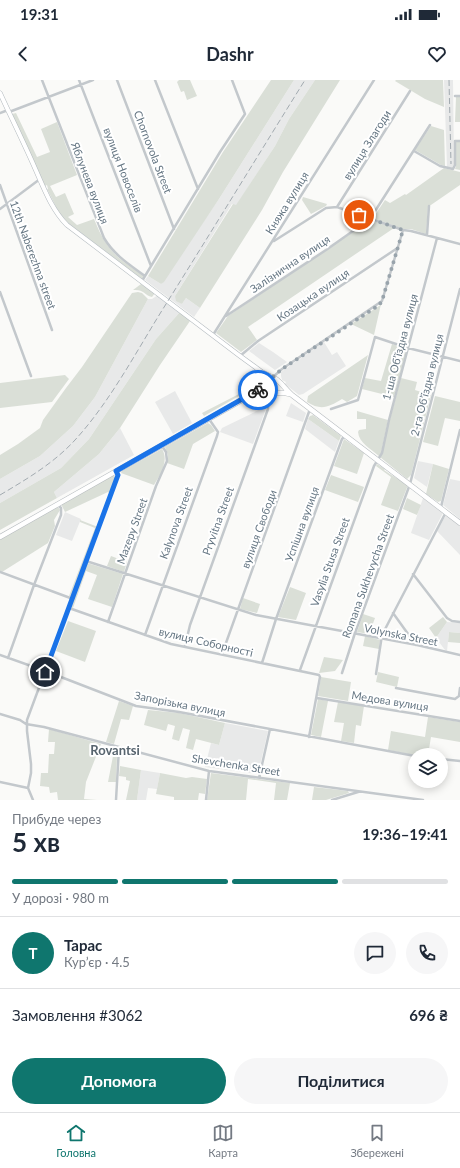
<!DOCTYPE html>
<html lang="uk">
<meta charset="utf-8">
<style>
body{margin:0;font-family:Lato,sans-serif;background:#f6f6f7;color:#1f2937;height:100vh;display:flex;flex-direction:column;font-size:15px;white-space:nowrap}
*{box-sizing:border-box;margin:0}
p{font-size:13px;color:#747a83}
.icon{flex:none;width:22px;height:22px;fill:none;stroke:currentColor;stroke-width:2;stroke-linecap:round;stroke-linejoin:round}
.map{position:relative;height:720px;overflow:hidden}
.side{display:flex;flex-direction:column;background:#fff;flex:1}
.side>*{flex:none}
.buttons{position:absolute;left:408px;top:668px;display:grid;gap:8px}
.buttons a{display:grid;place-items:center;width:40px;height:40px;border-radius:50%;background:#fff;box-shadow:0 2px 10px #0003;font-size:20px}
.pin{position:absolute;display:grid;place-items:center;width:34px;height:34px;color:#fff;margin:-17px;border:2px solid #fff;border-radius:50%;box-shadow:0 1px 4px #0007}
.courier{position:absolute;display:grid;place-items:center;width:40px;height:40px;margin:-20px;border:3px solid #1a73e8;border-radius:50%;background:#fff;color:#222;box-shadow:0 1px 5px #0007}
.overview em{font-style:normal;font-weight:700}
.overview div{display:flex;flex-direction:column-reverse}
.overview{display:flex;align-items:center;justify-content:space-between;height:68px;padding:0 12px}
h1{font-size:26px;font-weight:700;line-height:30px}
.bar{display:grid;grid-template-columns:repeat(4,1fr);gap:6px 4px;align-content:center;height:48px;padding:0 12px}
.bar i{height:5px;border-radius:3px;background:#e0e1e3}
.bar .active{background:#0f766e}
.bar p{grid-column:span 4}
.line{display:flex;align-items:center;gap:10px;padding:0 12px;border-top:1px solid #e0e1e3}
.line div{flex:1}
.round{display:grid;place-items:center;flex:none;width:42px;height:42px;border-radius:21px;background:#f6f6f7}
.button{display:flex;gap:8px;margin-top:auto;padding:8px 12px}
.button a{flex:1;height:46px;border-radius:24px;background:#0f766e;color:#fff;font-size:16px;font-weight:700;line-height:46px;text-align:center}
.button a+a{background:#f6f6f7;color:#1f2937}
.status{display:flex;justify-content:space-between;align-items:center;height:28px;padding:0 20px;background:#fff;direction:ltr}
.status svg{height:11px;fill:currentColor}
header{display:flex;justify-content:space-between;align-items:center;height:52px;padding:0 12px;background:#fff;font-size:18px;font-weight:700}
.menu{display:flex;justify-content:space-around;align-items:center;height:56px;border-top:1px solid #e0e1e3;background:#fff;font-size:11px;color:#747a83}
.menu a{display:grid;justify-items:center;gap:2px}
.menu .active{color:#0f766e}
.map>svg:first-child{display:block}
.built{fill:#e8e9e9}
.green{fill:#dadfd7}
.lines{fill:none;stroke-linecap:round;stroke-linejoin:round}
.secondary-casing{stroke:#b3babf;stroke-width:5}
.primary-casing{stroke:#b5babe;stroke-width:5.5}
.street{stroke:#c3c8cc;stroke-width:2.5}
.secondary{stroke:#fff;stroke-width:4}
.primary{stroke:#fff;stroke-width:4.5}
.rail{stroke:#a2aab0;stroke-width:1;stroke-dasharray:6 3;stroke-linecap:butt}
.done{stroke:#99a4ac;stroke-width:4;stroke-dasharray:0 7.2}
.route{stroke:#1a73e8;stroke-width:5}
.labels{text-anchor:middle;stroke-width:4;stroke-linejoin:round;paint-order:stroke}
.street-label{font-size:11px;fill:#657683;stroke:#fff}
.quarter-label{font-size:13px;font-weight:bold;fill:#57646e;stroke:#fff}
</style>
<div class="status"><b>19:31</b><svg viewBox="0 0 49 12"><path d="M0 12V9h3v3zM5 12V6h3v6zM10 12V3h3v9zM15 12V0h3v12zM26 1h20v11H26zM47 4h2v5h-2z"/></svg></div>
<header><svg class="icon" aria-label="back" viewBox="0 0 24 24"><path d="M15 5l-7 7 7 7"/></svg>Dashr<svg class="icon" aria-label="heart" viewBox="0 0 24 24"><path d="M12 20l-8-8c-3-5 5-10 8-4 3-6 11-1 8 4z"/></svg></header>
<div class="map">
<svg width="460" height="720" viewBox="0 0 460 720">
<rect width="100%" height="100%" fill="#fafaf8"/>
<path class="built" d="M294 0H315L289 39 275 66 236 126 232 124 175 216 182 224 186 218 200 228 194 237 145 200 148 196 161 204 219 119Z
M444 0H453L454 85 452 88 447 87Z
M158 215 180 232 156 259 89 359 61 388 0 423V399L40 376 73 346 95 317 148 219H152Z
M324 262 332 275 337 272 346 286 303 314 299 315 285 304 286 302 282 300 281 296V292Z
M259 263 273 272 287 282 275 290 249 271Z
M175 311 192 343 173 354 155 322Z
M291 323 306 333 303 342 286 336Z
M267 326 253 364 220 352 222 348Z
M308 339 339 361 335 372 305 349Z
M120 348 134 375 57 418 54 412 99 374Z
M418 381 433 384 427 407 414 398Z
M450 399 460 401V439L443 425Z
M423 418 443 433 429 460 411 453Z
M65 432 81 439 72 461 56 455Z
M446 435 460 446V475L437 451Z
M447 542 460 543V553L449 552 447 571 445 570 436 558Z
M225 643 268 651 258 694 205 687 211 663 219 665Z
M141 690 160 693 157 709 148 708 146 720H137Z"/>
<path class="green" d="M179 0H190L197 16 187 20 184 11 181 12 177 2Z
M271 0H294L219 119 164 202 161 204 148 196 223 72Z
M315 0H340L283 92 262 130 200 228 186 218 182 224 176 221 175 216 233 124 236 125 275 66 289 39Z
M396 0H443L444 27 425 19 395 1Z
M456 17H460V42H455Z
M16 33 37 77 50 72 41 49 57 42 77 95 50 106 56 117 65 113 74 134 68 137 77 145 94 139C107 171 116 177 144 196L142 199 68 143 62 136 56 127 47 109H48L47 105 45 106 12 34Z
M431 46 444 50 445 86 441 85 415 70Z
M456 62H460V90L455 89 456 86Z
M444 88 460 92V105L428 127 426 154 411 149H403L373 138 385 120 390 123 405 114 406 115Z
M303 117 327 124 326 126 311 134 302 120Z
M371 140 394 148 248 247 257 260 241 272 216 253 228 236Z
M141 204 155 213 152 217C144 215 144 209 133 210Z
M138 212 142 213 148 219 95 317 73 346 40 376 0 399V375L18 364 40 348 43 340 66 308 82 287 132 213Z
M381 224 374 255 351 244 379 226Z
M180 232 190 241 160 285 120 348 99 374 54 412 57 418 0 450V423L61 388 89 359 156 259Z
M392 264 407 269 394 317 362 309 365 298 381 301Z
M368 275 357 316 347 322 342 319C329 327 321 331 307 322L308 316Z
M65 295 69 299 52 322 0 328V303Z
M401 298 417 302 415 310 431 315 411 395 407 399 380 377Z
M239 314V316L204 336 202 333Z
M435 316 460 322V341L445 338 438 366 423 362Z
M357 331 388 340 381 373 379 376C371 369 359 363 358 352L359 350 366 349V339H357Z
M313 335 341 356 339 361 308 339 310 336Z
M208 343 211 345 215 351 193 364 184 389 167 383 168 375 165 367Z
M344 359 364 373 357 394 334 386Z
M162 369C169 380 161 394 154 405L121 393 122 391Z
M377 384 385 389 384 390C391 395 400 400 408 405L398 431 381 425 391 397 376 386Z
M433 384 449 389 441 421 438 422 426 414Z
M114 395 115 398 110 414 108 412 65 432 61 424 108 397 109 398Z
M331 395 364 407 358 422 325 410Z
M407 418 421 425 417 435 403 429Z
M57 427 59 428 60 430 54 440 55 446 48 463 2 492 0 491V458Z
M80 440 98 447 72 517 69 516 95 448 80 442Z
M111 476 127 482 124 492 107 486Z
M87 483 123 494 112 527 88 519 97 495 86 491 73 528 71 527Z
M290 507 306 513 296 540 278 537Z
M243 518 260 524 257 533 240 529Z
M363 534 375 538 369 554 357 552Z
M443 537 447 542 436 558 429 548Z
M68 541 96 551 85 582 56 571Z
M449 552 460 553V563L448 562Z
M365 556 380 560 379 569 363 566Z
M324 577 343 580 335 591 319 593Z
M378 592 399 597 397 607 376 602Z
M321 597 351 602 348 621 318 616Z
M318 619 328 621 321 657 311 655Z
M119 621 133 626 129 640 121 639 114 664 106 662Z
M338 622 364 626 361 646 356 645 354 663 341 661 344 643 334 642Z
M148 630 179 633 225 643 219 665 196 659 193 670 186 668 190 650 183 648 179 661 172 659 175 646 168 644 166 651 144 645Z
M428 637 460 642V662L431 657 428 675H413L388 670 391 651 425 657Z
M49 649 101 664 86 702 84 719 97 720H58L57 712 50 713 49 707 40 706 41 693H48L49 674H54L55 662H48Z
M113 676H117L116 702H108Z
M120 686 141 690 137 720H126L130 701 126 700V697L119 696Z
M160 693 186 698 192 697 207 699 205 714 199 713 198 720H174V717L156 714Z
M211 693 290 703 287 720H274L276 703 248 699 246 720H207Z
M314 707 348 711 349 713 326 720H312Z"/>
<g class="lines">
<g class="secondary-casing">
<path id="secondary" d="M0 13C11 37 23 61 34 86 43 106 51 129 67 145L240 276 262 292 272 297"/>
</g>
<g class="primary-casing">
<path id="primary" d="M257 312C262 311 266 312 271 313 278 314 280 311 289 314
M0 457 256 312C261 307 265 299 272 297 278 298 286 310 292 315L460 443"/>
</g>
<path class="street" d="M42 0 104 158C114 175 130 185 145 196
M79 0 151 186
M117 0 174 149
M155 0 198 109
M455 16H460
M9 32 93 0
M0 33 8 30
M414 71 440 86 453 89 455 85V61H460
M0 105 52 250
M337 127 410 11
M0 129 40 99
M427 155 429 126
M274 161 326 128 337 127 403 150 411 151 460 164
M142 201 220 72 245 34 232 0
M0 212 31 296
M226 236 326 170 370 139 430 45
M213 255 374 0
M240 276 258 261 396 169
M273 297 282 289 382 221 403 150
M331 329 358 320 375 257 408 268 460 281
M441 427 460 350
M86 481 256 535 417 565 460 575
M0 492 73 519
M413 494 447 538 452 541 460 542
M69 528 171 564 319 595 320 597 309 657
M393 533 416 565
M108 542 156 406 167 381 166 372 162 366
M145 555 217 356 218 352 209 339
M185 566 190 545 268 329V323
M222 574 310 329
M0 575 48 592 136 626 179 632 415 676
M8 578 34 505 61 435V428L57 424
M262 583 276 539 342 359 345 356
M300 590 374 386 382 373 389 340 437 158
M342 593 355 553 410 404 460 209
M376 594 382 555 446 432
M396 608 455 619 459 616 460 608
M317 618 460 641
M0 634 20 640 26 644 44 647 209 691 423 720
M441 679 460 681
M259 698 270 649
M0 702 28 708
M33 720 28 708 31 693V684L27 651V640L118 395 116 392
M116 720 119 668
M206 720 209 691
M332 720 358 712"/>
<use href="#secondary" class="secondary"/>
<use href="#primary" class="primary"/>
<path class="rail" d="M449 0 451 84
M0 415C27 399 54 383 75 360 109 323 135 274 161 232 210 154 257 77 305 0"/>
</g>
<g class="lines">
<path class="done" d="M258 310 262 307 266 300 273 297 282 289 379 225 382 221 403 150 359 135"/>
<path class="route" d="M45 592 118 395 116 391 258 310"/>
</g>
<g class="labels">
<g class="street-label">
<text transform="translate(367 65) rotate(-58)" y="4">вулиця Злагоди</text>
<text transform="translate(153 72) rotate(69)" y="4">Chornovola Street</text>
<text transform="translate(123 90) rotate(69)" y="4">вулиця Новоселів</text>
<text transform="translate(90 103) rotate(69)" y="4">Яблунева вулиця</text>
<text transform="translate(287 123) rotate(-58)" y="4">Княжа вулиця</text>
<text transform="translate(33 175) rotate(70)" y="4">12th Naberezhna street</text>
<text transform="translate(290 184) rotate(-34)" y="4">Залізнична вулиця</text>
<text transform="translate(313 215) rotate(-34)" y="4">Козацька вулиця</text>
<text transform="translate(400 267) rotate(-75)" y="4">1-ша Обʼїздна вулиця</text>
<text transform="translate(427 305) rotate(-76)" y="4">2-га Обʼїздна вулиця</text>
<text transform="translate(218 441) rotate(-70)" y="4">Pryvitna Street</text>
<text transform="translate(176 443) rotate(-70)" y="4">Kalynova Street</text>
<text transform="translate(302 444) rotate(-70)" y="4">Успішна вулиця</text>
<text transform="translate(259 449) rotate(-70)" y="4">вулиця Свободи</text>
<text transform="translate(132 451) rotate(-70)" y="4">Mazepy Street</text>
<text transform="translate(330 482) rotate(-70)" y="4">Vasylia Stusa Street</text>
<text transform="translate(368 496) rotate(-70)" y="4">Romana Sukhevycha Street</text>
<text transform="translate(401 555) rotate(11)" y="4">Volynska Street</text>
<text transform="translate(206 562) rotate(13)" y="4">вулиця Соборності</text>
<text transform="translate(390 621) rotate(9)" y="4">Медова вулиця</text>
<text transform="translate(180 624) rotate(11)" y="4">Запорізька вулиця</text>
<text transform="translate(236 685) rotate(9)" y="4">Shevchenka Street</text>
</g>
<g class="quarter-label">
<text x="115" y="675">Rovantsi</text>
</g>
</g>
</svg>
<div class="buttons">
<a><svg class="icon" aria-label="layers" viewBox="0 0 24 24"><path d="M12 4l9 5-9 5-9-5zM3 14l9 5 9-5"/></svg></a>
</div>
<div class="pin" style="left:359px;top:135px;background:#ea580c"><svg class="icon" aria-label="bag" viewBox="0 0 24 24"><path d="M5 8h14l-1 12H6zM9 8a3 3 0 0 1 6 0"/></svg></div>
<div class="pin" style="left:45px;top:592px;background:#1f2937"><svg class="icon" aria-label="home" viewBox="0 0 24 24"><path d="M3 11l9-7 9 7M6 9v11h12V9"/></svg></div>
<div class="courier" style="left:258px;top:310px"><svg class="icon" aria-label="bike" viewBox="0 0 24 24"><circle cx="6" cy="16" r="4"/><circle cx="18" cy="16" r="4"/><path d="M6 16l4-8h5l3 8M10 8l3 8H6M13 5h3"/></svg></div>
</div>
<section class="side">
<div class="overview"><div><h1>5 хв</h1><p>Прибуде через</p></div><em>19:36–19:41</em></div>
<div class="bar"><i class="active"></i><i class="active"></i><i class="active"></i><i></i><p>У дорозі · 980 m</p></div>
<div class="line" style="height:72px"><b class="round" style="background:#0f766e;color:#fff">Т</b><div><b>Тарас</b><p>Кур’єр · 4.5</p></div><a class="round"><svg class="icon" aria-label="chat" viewBox="0 0 24 24"><path d="M4 5h16v11H9l-5 4z"/></svg></a><a class="round"><svg class="icon" aria-label="phone" viewBox="0 0 24 24"><path d="M5 4h4l2 5-3 2q2 4 5 5l2-3 5 2v4C11 20 4 13 5 4z"/></svg></a></div>
<div class="line" style="height:52px"><div>Замовлення #3062</div><b>696 ₴</b></div>
<div class="button"><a>Допомога</a><a>Поділитися</a></div>
</section>
<nav class="menu">
<a class="active"><svg class="icon" aria-label="home" viewBox="0 0 24 24"><path d="M3 11l9-7 9 7M6 9v11h12V9"/></svg>Головна</a>
<a><svg class="icon" aria-label="map" viewBox="0 0 24 24"><path d="M3 6l6-2 6 2 6-2v14l-6 2-6-2-6 2zM9 4v14M15 6v14"/></svg>Карта</a>
<a><svg class="icon" aria-label="saved" viewBox="0 0 24 24"><path d="M7 4h10v16l-5-4-5 4z"/></svg>Збережені</a>
</nav>
